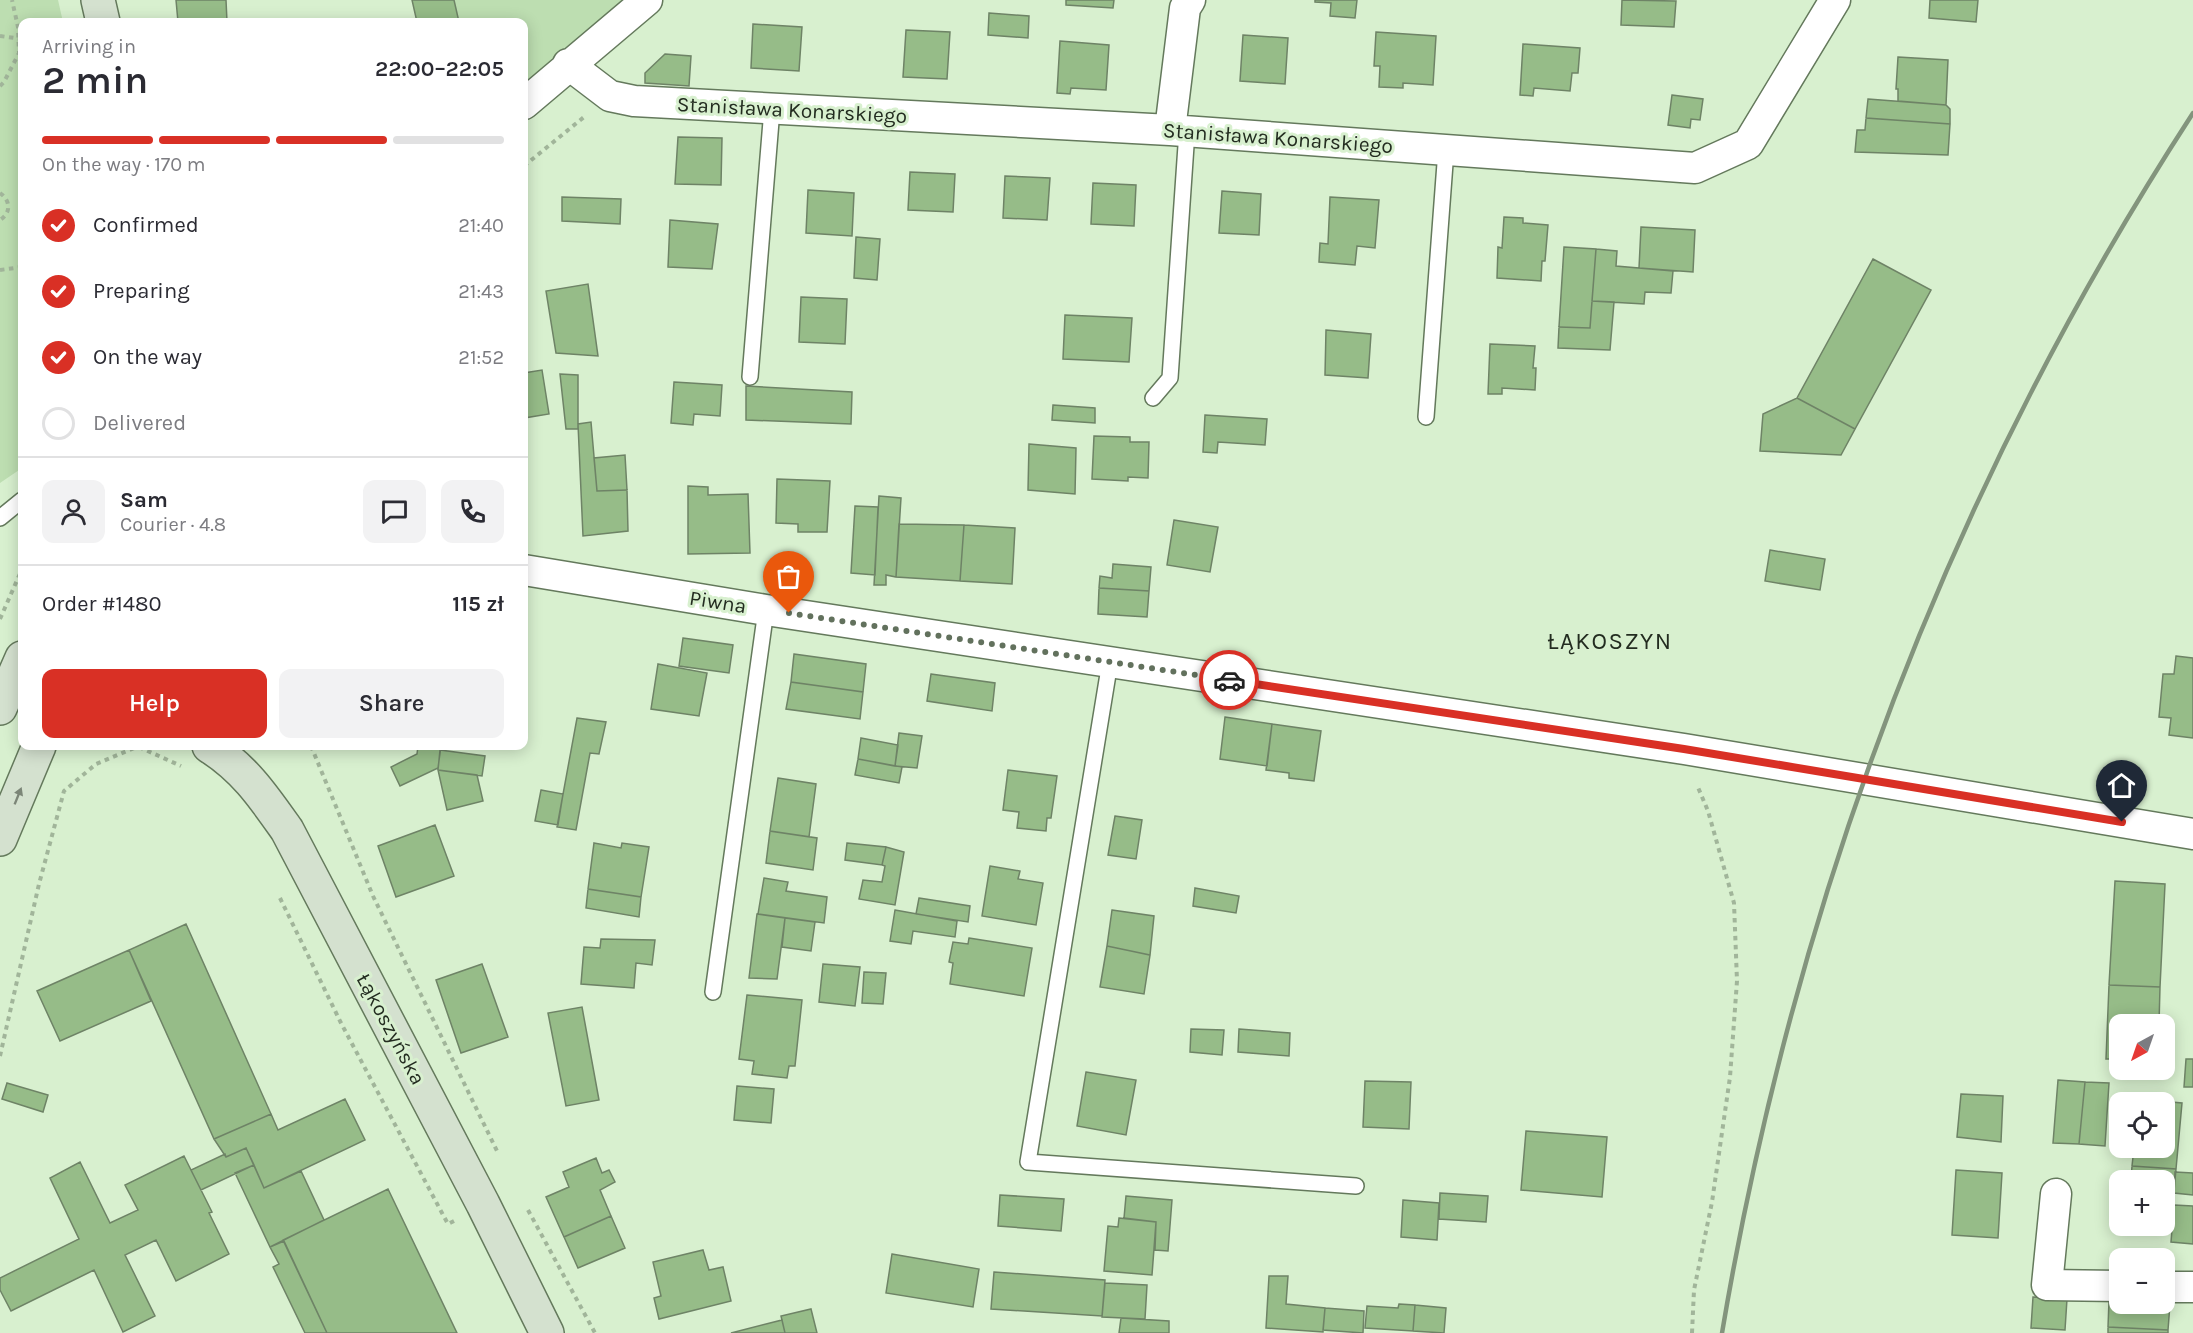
<!DOCTYPE html>
<meta charset="utf-8">
<style>
body{margin:0;font-family:Karla,sans-serif;background:#f2f2f3;color:#2b2b33;height:100vh;display:flex;flex-direction:column;font-size:22px;white-space:nowrap}
*{box-sizing:border-box;margin:0}
p{font-size:20px;color:#7c7c81}
.icon{flex:none;width:33px;height:33px;fill:none;stroke:currentColor;stroke-width:2;stroke-linecap:round;stroke-linejoin:round}
.map{position:relative;flex:1;overflow:hidden}
.drawer{position:absolute;left:18px;top:18px;width:510px;height:732px;display:flex;flex-direction:column;background:#fff;border-radius:12px;box-shadow:0 3px 15px #0003}
.drawer>*{flex:none}
.needle{width:39px;rotate:220deg}
.fabs{position:absolute;left:2109px;top:1014px;display:grid;gap:12px}
.fabs a{display:grid;place-items:center;width:66px;height:66px;border-radius:12px;background:#fff;box-shadow:0 3px 15px #0003;font-size:30px}
.pin{position:absolute;display:grid;place-items:center;width:51px;height:51px;color:#fff;margin:-62px -26px;border-radius:50% 50% 50% 0;rotate:-45deg;box-shadow:0 0 6px #0007}
.pin .icon{rotate:45deg}
.courier{position:absolute;display:grid;place-items:center;width:60px;height:60px;margin:-30px;border:4px solid #d93025;border-radius:50%;background:#fff;color:#222;box-shadow:0 2px 8px #0007}
.headline em{font-style:normal;font-weight:600}
.headline div{display:flex;flex-direction:column-reverse}
.headline{display:flex;align-items:center;justify-content:space-between;height:102px;padding:0 24px}
h1{font-size:39px;font-weight:600;line-height:45px}
.bar{display:grid;grid-template-columns:repeat(4,1fr);gap:9px 6px;align-content:center;height:72px;padding:0 24px}
.bar i{height:8px;border-radius:4px;background:#e1e1e2}
.bar .on{background:#d93025}
.bar p{grid-column:span 4}
.line{display:flex;align-items:center;gap:15px;padding:0 24px;border-top:2px solid #e1e1e2}
.line div{flex:1}
.round{display:grid;place-items:center;flex:none;width:63px;height:63px;border-radius:12px;background:#f2f2f3}
ol{padding:0 24px;list-style:none}
li{display:flex;align-items:center;gap:18px;height:66px}
li p{margin-inline-start:auto}
li .icon{padding:6px;border-radius:50%;background:#d93025;color:#fff;stroke-width:4}
li:last-child{color:#7c7c81}
li i{width:33px;height:33px;border:3px solid #e1e1e2;border-radius:50%}
.cta{display:flex;gap:12px;margin-top:auto;padding:12px 24px}
.cta a{flex:1;height:69px;border-radius:12px;background:#d93025;color:#fff;font-size:24px;font-weight:600;line-height:69px;text-align:center}
.cta a+a{background:#f2f2f3;color:#2b2b33}
.map>svg:first-child{display:block}
.green{fill:#bddeb1}
.building{fill:#96bc88;stroke:#6e8366;stroke-width:1.5}
.lines{fill:none;stroke-linecap:round;stroke-linejoin:round}
.lane-casing{stroke:#64795c;stroke-width:18}
.street-casing{stroke:#64795c;stroke-width:33}
.secondary-casing{stroke:#64795c;stroke-width:36}
.path{stroke:#a1b59a;stroke-width:4;stroke-dasharray:4.5 4.5;stroke-linecap:butt}
.lane{stroke:#fff;stroke-width:15}
.street{stroke:#fff;stroke-width:30}
.secondary{stroke:#d4e1cf;stroke-width:33}
.rail{stroke:#83947d;stroke-width:4.5}
.oneway{fill:#7c8678}
.done{stroke:#62715d;stroke-width:6;stroke-dasharray:0 10.8}
.route{stroke:#d93025;stroke-width:8}
.labels{text-anchor:middle;stroke-width:6;stroke-linejoin:round;paint-order:stroke}
.street-label{font-size:21px;fill:#232c20;stroke:#d8f0cf}
.quarter-label{font-size:24px;letter-spacing:1.5px;fill:#232c20;stroke:#d8f0cf}
</style>
<div class="map">
<svg width="2193" height="1333" viewBox="0 0 2193 1333">
<rect width="100%" height="100%" fill="#d8f0cf"/>
<path class="green" d="M0 0H58L63 22H22V468L0 483Z
M454 0H652L524 95V22H459Z"/>
<path class="building" d="M176 0H226L227 22H178Z
M412 0H454L459 22H417Z
M1066 0H1114L1113 8 1066 5Z
M1315 0H1357L1355 18 1330 16 1331 3 1315 2Z
M1622 0 1676 1 1674 27 1621 25Z
M1930 0H1978L1976 22 1929 18Z
M989 13 1029 16 1028 38 988 35Z
M753 24 802 27 799 71 751 68Z
M906 30 950 32 947 79 903 77Z
M1376 32 1436 36 1433 85 1403 83V88L1379 87 1380 66H1374Z
M1243 35 1288 38 1285 84 1240 81Z
M1060 41 1109 45 1106 90 1071 88 1070 94 1057 93Z
M1523 44 1580 48 1578 73H1572L1570 91 1534 88 1533 96 1520 95Z
M665 54 691 56 689 86 645 83V73Z
M1898 57 1948 60 1946 105 1898 101V89H1896Z
M1672 95 1703 99 1700 120 1691 119 1690 128 1668 125Z
M1868 99 1946 105 1950 109V124L1866 118Z
M1866 118 1950 124 1948 155 1855 152 1857 130H1865Z
M678 137 722 138 721 185 675 184Z
M910 172 955 174 953 212 908 210Z
M1005 176 1050 178 1047 220 1003 218Z
M1093 183 1136 185 1134 226 1091 224Z
M808 190 854 193 852 236 806 233Z
M1222 191 1261 194 1259 235 1219 233Z
M562 197 621 199 620 224 562 221Z
M1330 197 1379 200 1375 248 1357 246 1355 265 1319 262 1320 243 1328 244Z
M1504 217 1523 218V223L1548 225 1545 261H1542L1541 281 1497 278 1498 247 1502 248Z
M670 220 718 224 712 269 668 267Z
M1641 227 1695 230 1693 272 1639 268Z
M856 237 880 239 877 280 854 278Z
M1564 247 1596 249 1590 328 1559 327Z
M1596 249 1617 251 1616 266 1673 271 1671 293 1645 292 1644 304 1592 301Z
M1873 259 1931 290 1855 429 1797 398Z
M588 284 598 356 556 353 546 291Z
M801 297 847 299 845 344 799 342Z
M1592 301 1614 302 1610 350 1558 348 1559 327 1590 328Z
M1065 315 1132 318 1129 362 1063 359Z
M1326 330 1371 334 1368 378 1325 375Z
M1490 344 1535 346 1533 368H1536L1535 390 1502 388V394H1488Z
M542 370 549 414 524 418V373Z
M560 374 578 375V429H566Z
M674 382 722 385 720 416 694 414 693 425 671 423Z
M746 386 852 392 851 424 746 420Z
M1797 398 1855 429 1841 455 1760 451 1763 414Z
M1053 405 1095 408V423L1052 420Z
M1205 415 1267 419 1265 445 1218 442 1217 453 1203 452Z
M591 422 597 491 627 490 628 531 583 536 578 424Z
M1094 436 1130 437V442H1149L1148 478 1128 477V481L1092 479Z
M1029 444 1076 448 1075 494 1028 490Z
M625 455 627 490 597 491 594 458Z
M777 479 830 481 827 532H798V524L776 523Z
M688 486 708 487V495L748 494 750 553 688 554Z
M879 496 901 498 896 577 886 575V585H874Z
M855 506 878 507 875 575 851 573Z
M1174 520 1218 527 1210 572 1167 565Z
M899 524 964 525 960 581 896 577Z
M964 525 1015 528 1012 584 960 581Z
M1770 550 1825 559 1820 590 1765 581Z
M1113 564 1151 567 1149 591 1099 588 1100 576 1112 578Z
M1099 588 1149 591 1147 617 1098 614Z
M683 638 733 645 729 673 679 666Z
M794 654 866 664 863 692 791 682Z
M2176 656 2193 658V738L2169 735 2171 718 2159 717 2163 674H2174Z
M658 664 707 673 699 716 651 709Z
M931 674 995 683 992 711 927 701Z
M791 682 863 692 860 719 786 709Z
M1225 717 1272 724 1267 766 1220 759Z
M577 718 606 722 599 754 590 753 576 830 557 827Z
M1272 724 1321 731 1314 781 1289 778V773L1266 770Z
M899 733 922 736 917 768 895 766Z
M861 738 898 745 895 766 858 759Z
M418 746H441L438 768 400 786 391 767 417 754Z
M440 750 485 756 482 776 438 770Z
M858 759 902 767 899 783 855 775Z
M438 770 477 775 483 801 447 810Z
M1008 770 1057 776 1051 818H1047L1046 831 1017 828 1019 812 1003 810Z
M778 778 816 784 809 837 770 831Z
M541 790 563 794 558 825 535 821Z
M1115 816 1142 820 1136 859 1108 855Z
M435 825 454 876 396 897 378 846Z
M770 831 817 838 813 870 766 863Z
M594 843 621 848 622 843 649 847 641 897 588 889Z
M847 843 886 847 882 865 845 860Z
M886 847 904 852 895 905 859 899 863 880 882 882 885 866 882 865Z
M990 866 1020 871 1018 879 1043 883 1036 925 982 916Z
M764 878 788 882 786 891 827 897 824 923 758 914Z
M2115 881 2165 884 2160 987 2109 985Z
M1195 888 1239 896 1236 913 1193 906Z
M588 889 641 897 639 917 586 908Z
M919 898 970 906 968 922 916 914Z
M895 910 957 921 955 937 913 931 911 944 890 941Z
M1112 910 1154 916 1150 955 1107 946Z
M757 914 785 918 777 979 749 978Z
M785 918 815 922 811 951 782 947Z
M186 924 271 1114 214 1139 129 950Z
M969 938 1032 948 1024 996 950 984 953 963 949 962 953 942 968 944Z
M601 939 655 940 652 965 636 963 634 988 581 984 584 947 600 948Z
M1107 946 1150 955 1144 994 1100 987Z
M129 950 151 1001 60 1041 37 991Z
M482 964 508 1037 461 1053 436 980Z
M823 964 860 967 855 1006 819 1002Z
M864 972 886 973 883 1004 862 1003Z
M2109 985 2160 987 2159 1024H2120V1059H2106Z
M747 995 802 1000 795 1066H789L787 1078 752 1074 754 1061 739 1059Z
M582 1007 599 1100 566 1106 548 1013Z
M1191 1029 1224 1030 1222 1055 1190 1052Z
M1239 1029 1290 1033 1289 1056 1238 1052Z
M2186 1059H2193V1087H2184Z
M1086 1072 1136 1080 1126 1135 1077 1126Z
M2058 1080 2085 1082 2079 1144 2053 1143Z
M1365 1081 1411 1082 1409 1129 1363 1127Z
M2085 1082 2109 1083 2105 1146 2079 1144Z
M7 1083 48 1095 43 1112 2 1099Z
M737 1086 774 1089 771 1123 734 1120Z
M1961 1094 2003 1096 2001 1142 1957 1137Z
M345 1099 365 1140 264 1188 246 1148 226 1157 214 1139 271 1114 278 1130Z
M2138 1099 2182 1103 2176 1169 2132 1166 2134 1148H2164V1102H2138Z
M1526 1131 1607 1137 1602 1197 1521 1190Z
M246 1148 254 1165 201 1190 191 1170 225 1154 226 1157Z
M184 1156 212 1212 209 1213 229 1254 176 1281 156 1240 125 1255 155 1316 123 1332 94 1270 11 1311 0 1290V1278L79 1239 50 1178 80 1162 110 1223 138 1210 125 1185Z
M596 1158 602 1173 609 1170 615 1182 600 1190 611 1216 564 1237 546 1197 569 1187 563 1172Z
M254 1165 264 1188 301 1171 324 1220 270 1247 235 1173Z
M2132 1166 2176 1169 2174 1191H2164V1180H2131Z
M1956 1170 2002 1173 1998 1238 1952 1235Z
M2175 1172 2193 1173V1195L2174 1193Z
M388 1189 457 1333H327L283 1240Z
M1440 1193 1488 1196 1486 1222 1439 1219Z
M1000 1195 1064 1199 1061 1231 998 1226Z
M1126 1196 1172 1200 1168 1251 1155 1250 1156 1222 1124 1218Z
M1403 1200 1439 1203 1437 1240 1401 1237Z
M2174 1205 2193 1206V1244L2171 1242Z
M611 1216 625 1248 578 1268 564 1237Z
M1119 1218 1156 1222 1152 1275 1104 1271 1108 1226 1118 1227Z
M284 1241 327 1333H305L273 1267 279 1264 270 1247Z
M703 1250 709 1270 723 1267 731 1301 659 1319 654 1298 661 1296 653 1262Z
M892 1254 979 1269 973 1307 886 1293Z
M994 1272 1105 1280 1102 1316 991 1309Z
M1269 1276H1288L1286 1304 1325 1308 1323 1332 1266 1328Z
M1105 1283 1147 1285 1145 1319 1102 1317Z
M2033 1297 2067 1299 2065 1330 2031 1328Z
M2109 1301H2120V1304H2170L2168 1330 2108 1327Z
M1399 1304 1415 1305 1413 1331 1365 1328 1367 1306 1398 1308Z
M1415 1305 1446 1308 1444 1333 1413 1331Z
M1325 1308 1364 1311 1363 1333 1323 1330Z
M811 1309 817 1333H785L781 1316Z
M1121 1318 1169 1321V1333H1119Z
M782 1320 785 1333H731Z
M2108 1327 2168 1330V1333H2108Z"/>
<g class="lines">
<g class="lane-casing">
<path id="lane" d="M750 377 772 109
M1153 398 1170 378 1187 131
M1426 417 1446 150
M0 518 22 500
M1110 662 1028 1162 1356 1186
M713 992 766 610"/>
</g>
<g class="street-casing">
<path id="street" d="M568 64 610 96 634 101 1170 130 1695 168 1748 144 1835 0
M524 104 647 0
M1170 130 1185 8 1190 0
M524 570 766 610 1684 749 2193 834
M2056 1194 2047 1285 2120 1286
M2164 1287H2193"/>
</g>
<g class="secondary-casing">
<path id="secondary" d="M98 0 103 22
M0 708 22 658
M209 746C245 769 263 796 287 830L483 1204 547 1333
M0 839 39 746"/>
</g>
<path class="path" d="M0 36 22 39
M0 86 4 82 19 53 18 27 12 0
M524 166 584 117
M0 193C11 201 11 213 0 220
M0 270 22 267
M0 619 22 569
M311 746 373 896 497 1151
M139 747 181 766
M280 898 341 1023 442 1213 448 1224 454 1221
M0 1056 39 884 64 791 96 764 139 746
M528 1210 595 1333
M1692 1333 1694 1290 1712 1202 1730 1077 1737 981 1734 903 1708 811 1697 785"/>
<use href="#lane" class="lane"/>
<use href="#street" class="street"/>
<use href="#secondary" class="secondary"/>
<path class="rail" d="M1722 1333C1796 894 1950 487 2193 113"/>
</g>
<defs><path id="oneway-solid" d="M-6-.8H1V-3.2L6.5 0L1 3.2V.8H-6Z" transform="scale(1.5)"/></defs>
<use class="oneway" href="#oneway-solid" transform="translate(18 796) rotate(-68)"/>
<g class="lines">
<path class="done" d="M789 613 1229 680"/>
<path class="route" d="M1229 680 1684 749 2122 822"/>
</g>
<g class="labels">
<g class="street-label">
<text transform="translate(792 110) rotate(3)" y="7">Stanisława Konarskiego</text>
<text transform="translate(1278 138) rotate(4)" y="7">Stanisława Konarskiego</text>
<text transform="translate(718 602) rotate(9)" y="7">Piwna</text>
<text transform="translate(391 1029) rotate(62)" y="7">Łąkoszyńska</text>
</g>
<g class="quarter-label">
<text x="1610" y="649">ŁĄKOSZYN</text>
</g>
</g>
</svg>
<div class="fabs">
<a><svg class="needle" viewBox="-14 -14 28 28"><path d="M0-13l5 13h-10z" fill="#e53935"/><path d="M0 13l5-13h-10z" fill="#7c7c81"/></svg></a>
<a><svg class="icon" aria-label="locate" viewBox="0 0 24 24"><circle cx="12" cy="12" r="6"/><path d="M12 2v4M12 18v4M2 12h4M18 12h4"/></svg></a>
<a>+</a>
<a>−</a>
</div>
<div class="pin" style="left:789px;top:613px;background:#ea580c"><svg class="icon" aria-label="bag" viewBox="0 0 24 24"><path d="M5 8h14l-1 12H6zM9 8a3 3 0 0 1 6 0"/></svg></div>
<div class="pin" style="left:2122px;top:822px;background:#1f2937"><svg class="icon" aria-label="home" viewBox="0 0 24 24"><path d="M3 11l9-7 9 7M6 9v11h12V9"/></svg></div>
<div class="courier" style="left:1229px;top:680px"><svg class="icon" aria-label="car" viewBox="0 0 24 24"><path d="M5 17H2v-5l4-1 3-4h7l3 4 3 1v5h-3M9 17h6M6 11h13"/><circle cx="7" cy="17" r="2"/><circle cx="17" cy="17" r="2"/></svg></div>
<section class="drawer">
<div class="headline"><div><h1>2 min</h1><p>Arriving in</p></div><em>22:00–22:05</em></div>
<div class="bar"><i class="on"></i><i class="on"></i><i class="on"></i><i></i><p>On the way · 170 m</p></div>
<ol>
<li><svg class="icon" aria-label="check" viewBox="0 0 24 24"><path d="M5 12l5 5 9-10"/></svg>Confirmed<p>21:40</p></li>
<li><svg class="icon" aria-label="check" viewBox="0 0 24 24"><path d="M5 12l5 5 9-10"/></svg>Preparing<p>21:43</p></li>
<li><svg class="icon" aria-label="check" viewBox="0 0 24 24"><path d="M5 12l5 5 9-10"/></svg>On the way<p>21:52</p></li>
<li><i></i>Delivered</li>
</ol>
<div class="line" style="height:108px"><a class="round"><svg class="icon" aria-label="person" viewBox="0 0 24 24"><circle cx="12" cy="8" r="4"/><path d="M4 21q1-7 8-7t8 7"/></svg></a><div><b>Sam</b><p>Courier · 4.8</p></div><a class="round"><svg class="icon" aria-label="chat" viewBox="0 0 24 24"><path d="M4 5h16v11H9l-5 4z"/></svg></a><a class="round"><svg class="icon" aria-label="phone" viewBox="0 0 24 24"><path d="M5 4h4l2 5-3 2q2 4 5 5l2-3 5 2v4C11 20 4 13 5 4z"/></svg></a></div>
<div class="line" style="height:78px"><div>Order #1480</div><b>115 zł</b></div>
<div class="cta"><a>Help</a><a>Share</a></div>
</section>
</div>
